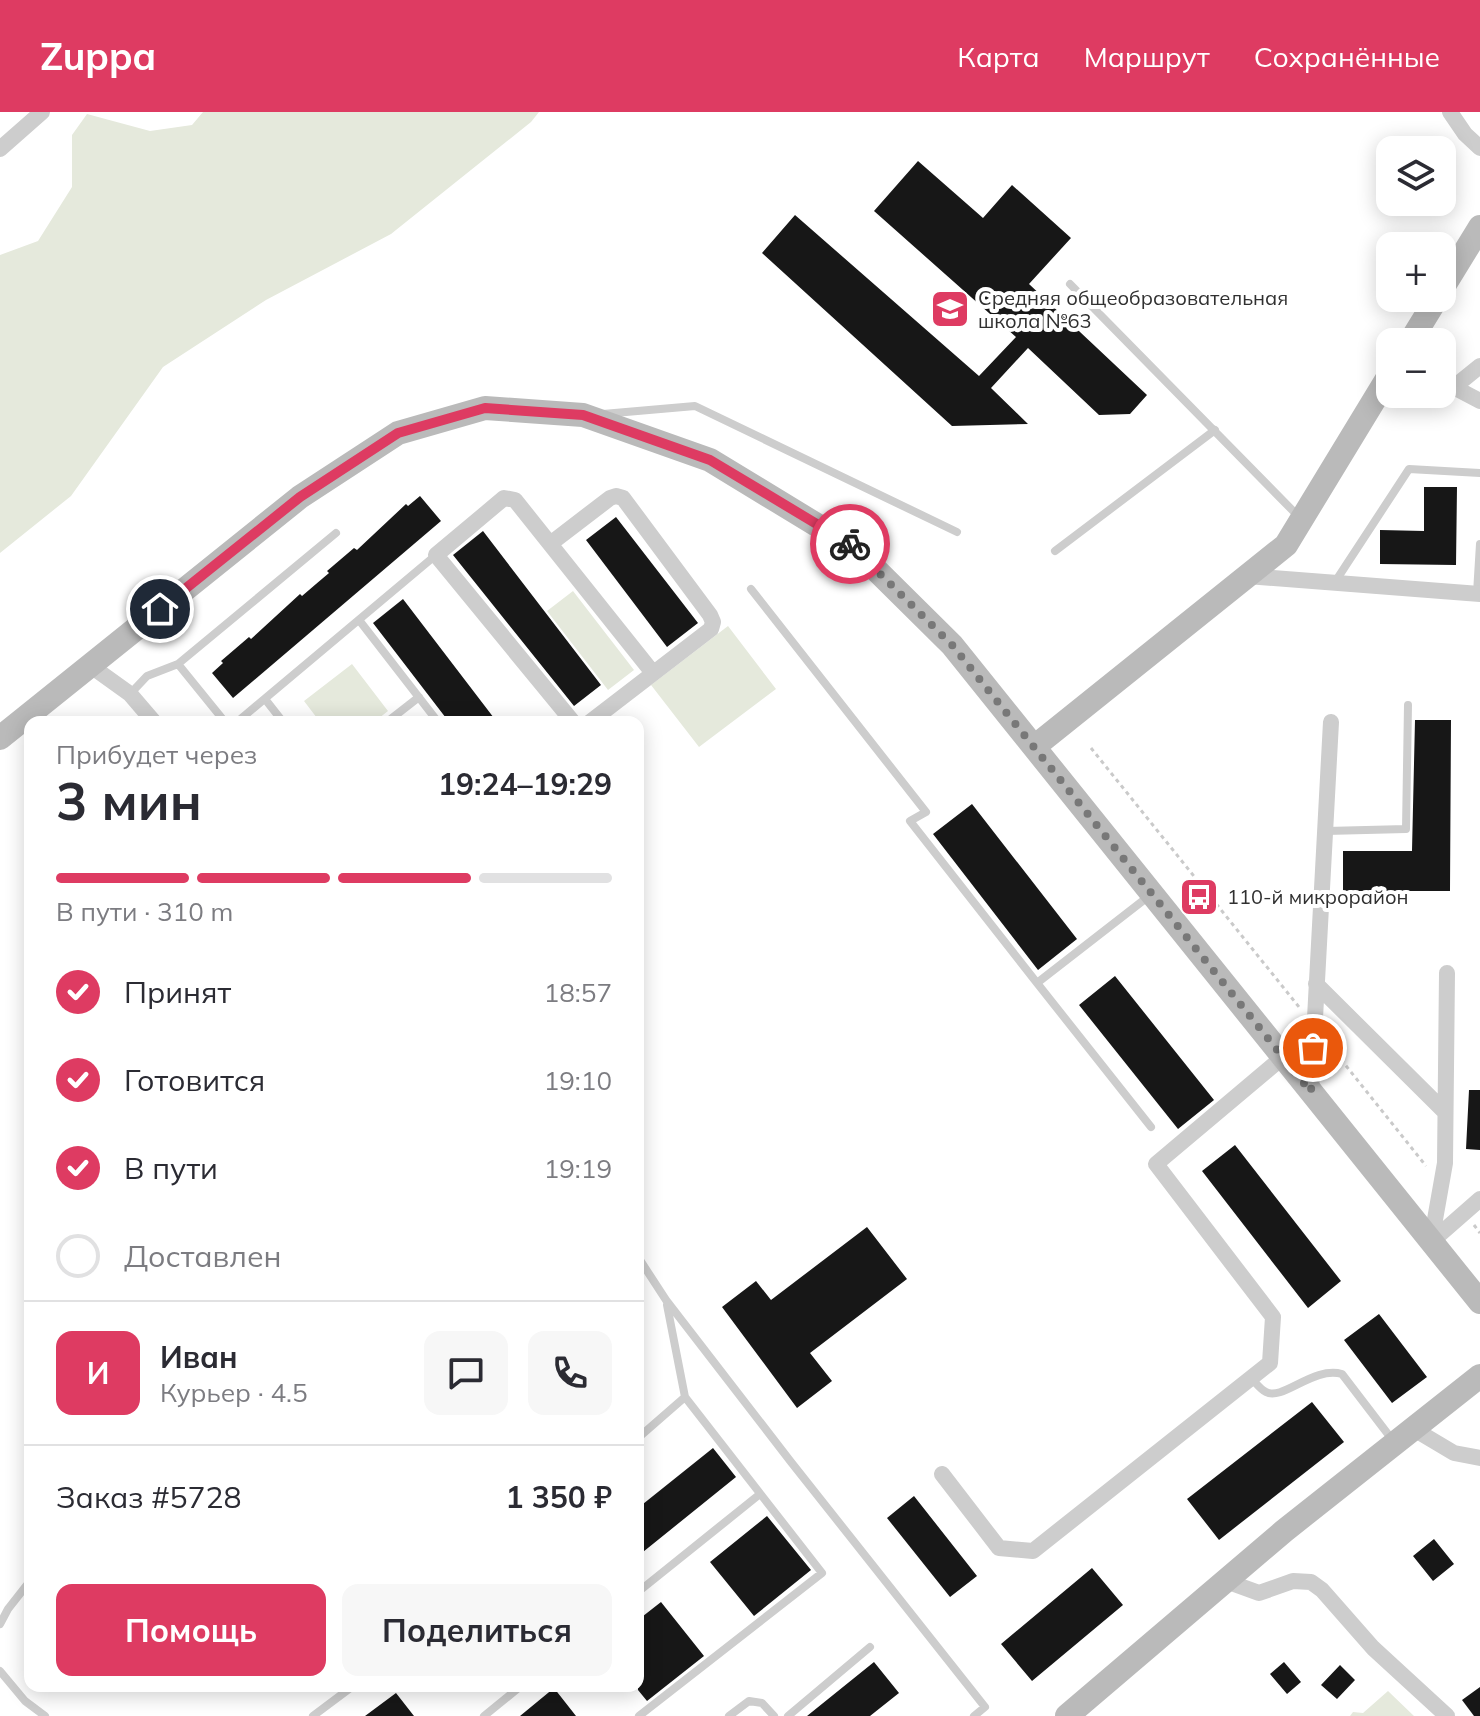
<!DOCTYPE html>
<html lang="ru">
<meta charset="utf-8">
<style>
body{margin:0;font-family:Mulish,sans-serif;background:#f7f7f7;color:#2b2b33;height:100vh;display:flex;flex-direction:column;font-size:30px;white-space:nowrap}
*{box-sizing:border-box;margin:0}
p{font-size:26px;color:#7c7c81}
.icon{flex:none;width:44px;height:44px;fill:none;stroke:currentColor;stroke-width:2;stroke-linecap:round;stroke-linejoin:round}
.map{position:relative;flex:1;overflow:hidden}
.sheet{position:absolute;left:24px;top:604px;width:620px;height:976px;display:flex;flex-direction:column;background:#fff;border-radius:16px;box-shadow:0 4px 20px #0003}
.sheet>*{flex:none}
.buttons{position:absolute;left:1376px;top:24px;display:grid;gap:16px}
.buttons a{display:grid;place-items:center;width:80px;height:80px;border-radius:16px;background:#fff;box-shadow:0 4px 20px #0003;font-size:40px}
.pin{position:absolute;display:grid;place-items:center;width:68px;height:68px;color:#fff;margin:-34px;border:4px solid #fff;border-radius:50%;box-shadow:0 2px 8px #0007}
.courier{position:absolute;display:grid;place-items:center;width:80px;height:80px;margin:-40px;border:6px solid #de3b62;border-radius:50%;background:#fff;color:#222;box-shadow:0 2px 10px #0007}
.headline em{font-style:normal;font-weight:700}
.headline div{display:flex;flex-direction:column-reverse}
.headline{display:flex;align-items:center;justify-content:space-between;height:136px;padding:0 32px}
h1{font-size:52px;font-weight:700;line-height:60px}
.bar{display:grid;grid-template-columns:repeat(4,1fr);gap:12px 8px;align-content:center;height:96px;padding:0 32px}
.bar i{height:10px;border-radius:6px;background:#e1e1e2}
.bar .on{background:#de3b62}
.bar p{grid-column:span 4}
.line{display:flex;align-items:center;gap:20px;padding:0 32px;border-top:2px solid #e1e1e2}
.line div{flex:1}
.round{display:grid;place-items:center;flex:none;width:84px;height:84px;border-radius:16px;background:#f7f7f7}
ol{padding:0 32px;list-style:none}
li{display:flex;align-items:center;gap:24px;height:88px}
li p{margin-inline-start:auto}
li .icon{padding:8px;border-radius:50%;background:#de3b62;color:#fff;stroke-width:4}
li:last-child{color:#7c7c81}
li i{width:44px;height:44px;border:4px solid #e1e1e2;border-radius:50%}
.button{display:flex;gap:16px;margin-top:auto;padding:16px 32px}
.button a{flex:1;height:92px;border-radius:16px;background:#de3b62;color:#fff;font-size:32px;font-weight:700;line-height:92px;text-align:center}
.button a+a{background:#f7f7f7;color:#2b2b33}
header{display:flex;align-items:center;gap:48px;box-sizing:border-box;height:112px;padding:0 40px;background:#de3b62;color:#fff}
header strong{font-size:38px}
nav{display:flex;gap:44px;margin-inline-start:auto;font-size:28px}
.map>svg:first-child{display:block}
.green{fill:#e5e9dc}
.building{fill:#171717}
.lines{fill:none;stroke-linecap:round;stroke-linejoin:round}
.path{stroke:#cacaca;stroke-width:3;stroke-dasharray:4 4;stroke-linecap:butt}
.lane{stroke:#cdcdcd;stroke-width:8}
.street{stroke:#cdcdcd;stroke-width:16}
.secondary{stroke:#bababa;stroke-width:24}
.done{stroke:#787878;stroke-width:8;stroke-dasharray:0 14.4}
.route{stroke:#de3b62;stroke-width:10}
.labels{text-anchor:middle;stroke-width:8;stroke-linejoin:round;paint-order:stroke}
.poi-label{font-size:20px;fill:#303030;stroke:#fff;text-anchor:start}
</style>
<header>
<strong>Zuppa</strong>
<nav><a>Карта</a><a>Маршрут</a><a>Сохранённые</a></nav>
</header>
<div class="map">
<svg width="1480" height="1604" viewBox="0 0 1480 1604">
<rect width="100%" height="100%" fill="#fff"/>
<path class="green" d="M203 0H539L531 10 391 122 266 188 163 255 71 384 0 441V143L38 129 72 75V23L87 2 150 19 192 13Z
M573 479 634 558 608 578 547 499Z
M728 514 776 577 699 635 651 573Z
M352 552 388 599 374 610H320L304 589Z
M1388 1579 1414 1604H1350L1353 1600 1363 1601Z"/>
<path class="building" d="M918 49 983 106 1012 73 1071 126 1029 172 1147 283 1130 302 1099 303 1028 236 991 276 1028 312 952 314 762 141 795 103 979 264 1016 225 874 99Z
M1424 375H1457L1456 453 1380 452V418L1424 419Z
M420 384 441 409 233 586 212 561 223 551 221 549 249 525 251 527 300 482 302 484 316 472 329 461 327 459 354 436 357 438 406 392 408 394Z
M616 405 698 511 667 535 586 428Z
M483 419 601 573 574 594 453 443Z
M403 487 497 610H449L373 511Z
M1415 608H1451L1450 779H1343V739H1412Z
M972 692 1077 827 1038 858 933 722Z
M1115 864 1214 988 1178 1017 1079 893Z
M1469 978H1480V1038L1466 1037Z
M1235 1033 1341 1169 1308 1196 1202 1059Z
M867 1115 907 1167 810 1241 832 1269 797 1296 722 1195 756 1169 771 1188Z
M1379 1202 1427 1265 1392 1291 1344 1228Z
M1312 1290 1344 1330 1219 1428 1187 1387Z
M713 1336 736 1365 638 1444V1396Z
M914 1384 977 1464 950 1485 887 1406Z
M767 1404 811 1458 754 1504 710 1450Z
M1434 1427 1454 1452 1433 1469 1413 1444Z
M1092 1456 1123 1493 1032 1569 1001 1532Z
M661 1490 704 1544 647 1589 638 1578V1508Z
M874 1550 899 1581 870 1604H807Z
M1284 1550 1301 1570 1287 1582 1270 1562Z
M1340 1553 1355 1568 1337 1587 1321 1573Z
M1480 1575V1604H1474L1462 1588Z
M554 1576 576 1604H520Z
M396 1581 414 1604H365Z"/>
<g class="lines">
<path class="path" d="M1091 636 1299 895
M1331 935 1426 1054
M1474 1113 1480 1121"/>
<path class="lane" d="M1070 172 1300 406
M603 302 695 294 957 420
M1055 439 1215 318
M1335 470 1409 357 1480 361
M751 477 926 700 910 709 1037 871
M1477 481 1480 432
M359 508 438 610
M178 552 336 421
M130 582 147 564 178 552 225 610
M265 587 283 610
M237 610 436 443
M387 610 419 585
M1326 719 1406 717 1408 593
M1149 784 1037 871 1151 1015
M638 1145 666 1188 791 1350 985 1595 974 1604
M1251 1266C1255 1270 1261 1278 1266 1280 1283 1289 1313 1254 1342 1262L1394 1330
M638 1326 685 1285
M638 1480 760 1382
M0 1512 8 1497 30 1469
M0 1559 25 1589 45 1604
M313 1604 353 1574
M484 1604 521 1574
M639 1604 822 1461 685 1285 667 1193
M729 1604 749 1589 762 1591 774 1604
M788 1604 870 1535"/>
<path class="street" d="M1450 0 1465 22 1480 36
M0 37 42 0
M1442 269 1480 289
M1454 275 1480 254
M550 432 610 386 616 384 623 386 710 503 713 510 711 517 590 610
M1247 464 1480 482
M91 554 130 582 154 610
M573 610 436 443 504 386 515 388 653 561
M1316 872 1445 1000
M1311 980 1331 610
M1431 1130 1445 1051 1447 861
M1431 1130 1480 1087
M1412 1316 1454 1341 1480 1346
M942 1362 999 1436 1033 1439 1270 1251 1273 1205 1156 1052 1283 945
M1226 1469 1259 1481 1293 1469 1311 1470 1322 1478 1373 1536 1447 1604"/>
<path class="secondary" d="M1442 177 1480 115
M1410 230 1437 186
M0 626 300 385 398 321 485 296 583 303 710 348 853 435 952 533 1480 1190
M1034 635 1286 433 1390 262
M1067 1604 1284 1419 1480 1264"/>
</g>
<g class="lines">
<path class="done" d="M850 432 952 533 1311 980 1313 936"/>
<path class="route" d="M160 497 300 385 398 321 485 296 583 303 710 348 850 432"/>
</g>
<defs>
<g id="school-square" transform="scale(2)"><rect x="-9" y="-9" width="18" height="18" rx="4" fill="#de3b62" stroke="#fff"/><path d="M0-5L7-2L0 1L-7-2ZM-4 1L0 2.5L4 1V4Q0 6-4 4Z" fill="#fff"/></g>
<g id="bus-square" transform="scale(2)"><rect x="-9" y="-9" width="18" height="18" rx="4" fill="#de3b62" stroke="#fff"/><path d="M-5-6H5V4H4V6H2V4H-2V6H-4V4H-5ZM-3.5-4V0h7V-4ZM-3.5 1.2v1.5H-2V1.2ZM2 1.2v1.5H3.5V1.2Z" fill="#fff"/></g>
</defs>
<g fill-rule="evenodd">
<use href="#school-square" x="950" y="197"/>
<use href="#bus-square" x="1199" y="785"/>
</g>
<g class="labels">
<g class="poi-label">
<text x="978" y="193">Средняя общеобразовательная<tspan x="978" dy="23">школа №63</tspan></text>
<text x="1227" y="792">110-й микрорайон</text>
</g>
</g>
</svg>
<div class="buttons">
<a><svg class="icon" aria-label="layers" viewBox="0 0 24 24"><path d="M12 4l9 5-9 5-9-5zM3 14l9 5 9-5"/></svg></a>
<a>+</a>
<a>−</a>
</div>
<div class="pin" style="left:1313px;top:936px;background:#ea580c"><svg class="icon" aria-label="bag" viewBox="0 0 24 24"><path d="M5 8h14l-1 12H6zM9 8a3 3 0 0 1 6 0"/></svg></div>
<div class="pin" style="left:160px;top:497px;background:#1f2937"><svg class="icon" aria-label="home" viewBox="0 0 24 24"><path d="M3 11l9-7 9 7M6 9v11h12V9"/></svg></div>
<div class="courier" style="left:850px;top:432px"><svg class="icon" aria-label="bike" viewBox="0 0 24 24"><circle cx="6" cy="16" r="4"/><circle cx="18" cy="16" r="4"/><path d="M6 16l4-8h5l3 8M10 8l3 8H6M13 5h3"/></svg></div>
<section class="sheet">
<div class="headline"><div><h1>3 мин</h1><p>Прибудет через</p></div><em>19:24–19:29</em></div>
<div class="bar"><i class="on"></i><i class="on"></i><i class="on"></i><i></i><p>В пути · 310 m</p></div>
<ol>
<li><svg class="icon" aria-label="check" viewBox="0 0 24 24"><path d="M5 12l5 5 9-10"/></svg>Принят<p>18:57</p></li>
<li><svg class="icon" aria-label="check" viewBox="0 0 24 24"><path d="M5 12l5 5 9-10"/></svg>Готовится<p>19:10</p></li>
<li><svg class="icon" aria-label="check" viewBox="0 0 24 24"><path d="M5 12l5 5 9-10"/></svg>В пути<p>19:19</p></li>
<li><i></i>Доставлен</li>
</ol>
<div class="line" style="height:144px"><b class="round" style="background:#de3b62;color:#fff">И</b><div><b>Иван</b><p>Курьер · 4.5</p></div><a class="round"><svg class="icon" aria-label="chat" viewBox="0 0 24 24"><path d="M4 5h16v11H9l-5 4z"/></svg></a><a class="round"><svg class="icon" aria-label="phone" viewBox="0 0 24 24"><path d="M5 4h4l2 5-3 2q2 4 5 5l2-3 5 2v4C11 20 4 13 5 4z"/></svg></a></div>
<div class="line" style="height:104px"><div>Заказ #5728</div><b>1 350 ₽</b></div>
<div class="button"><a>Помощь</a><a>Поделиться</a></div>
</section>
</div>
